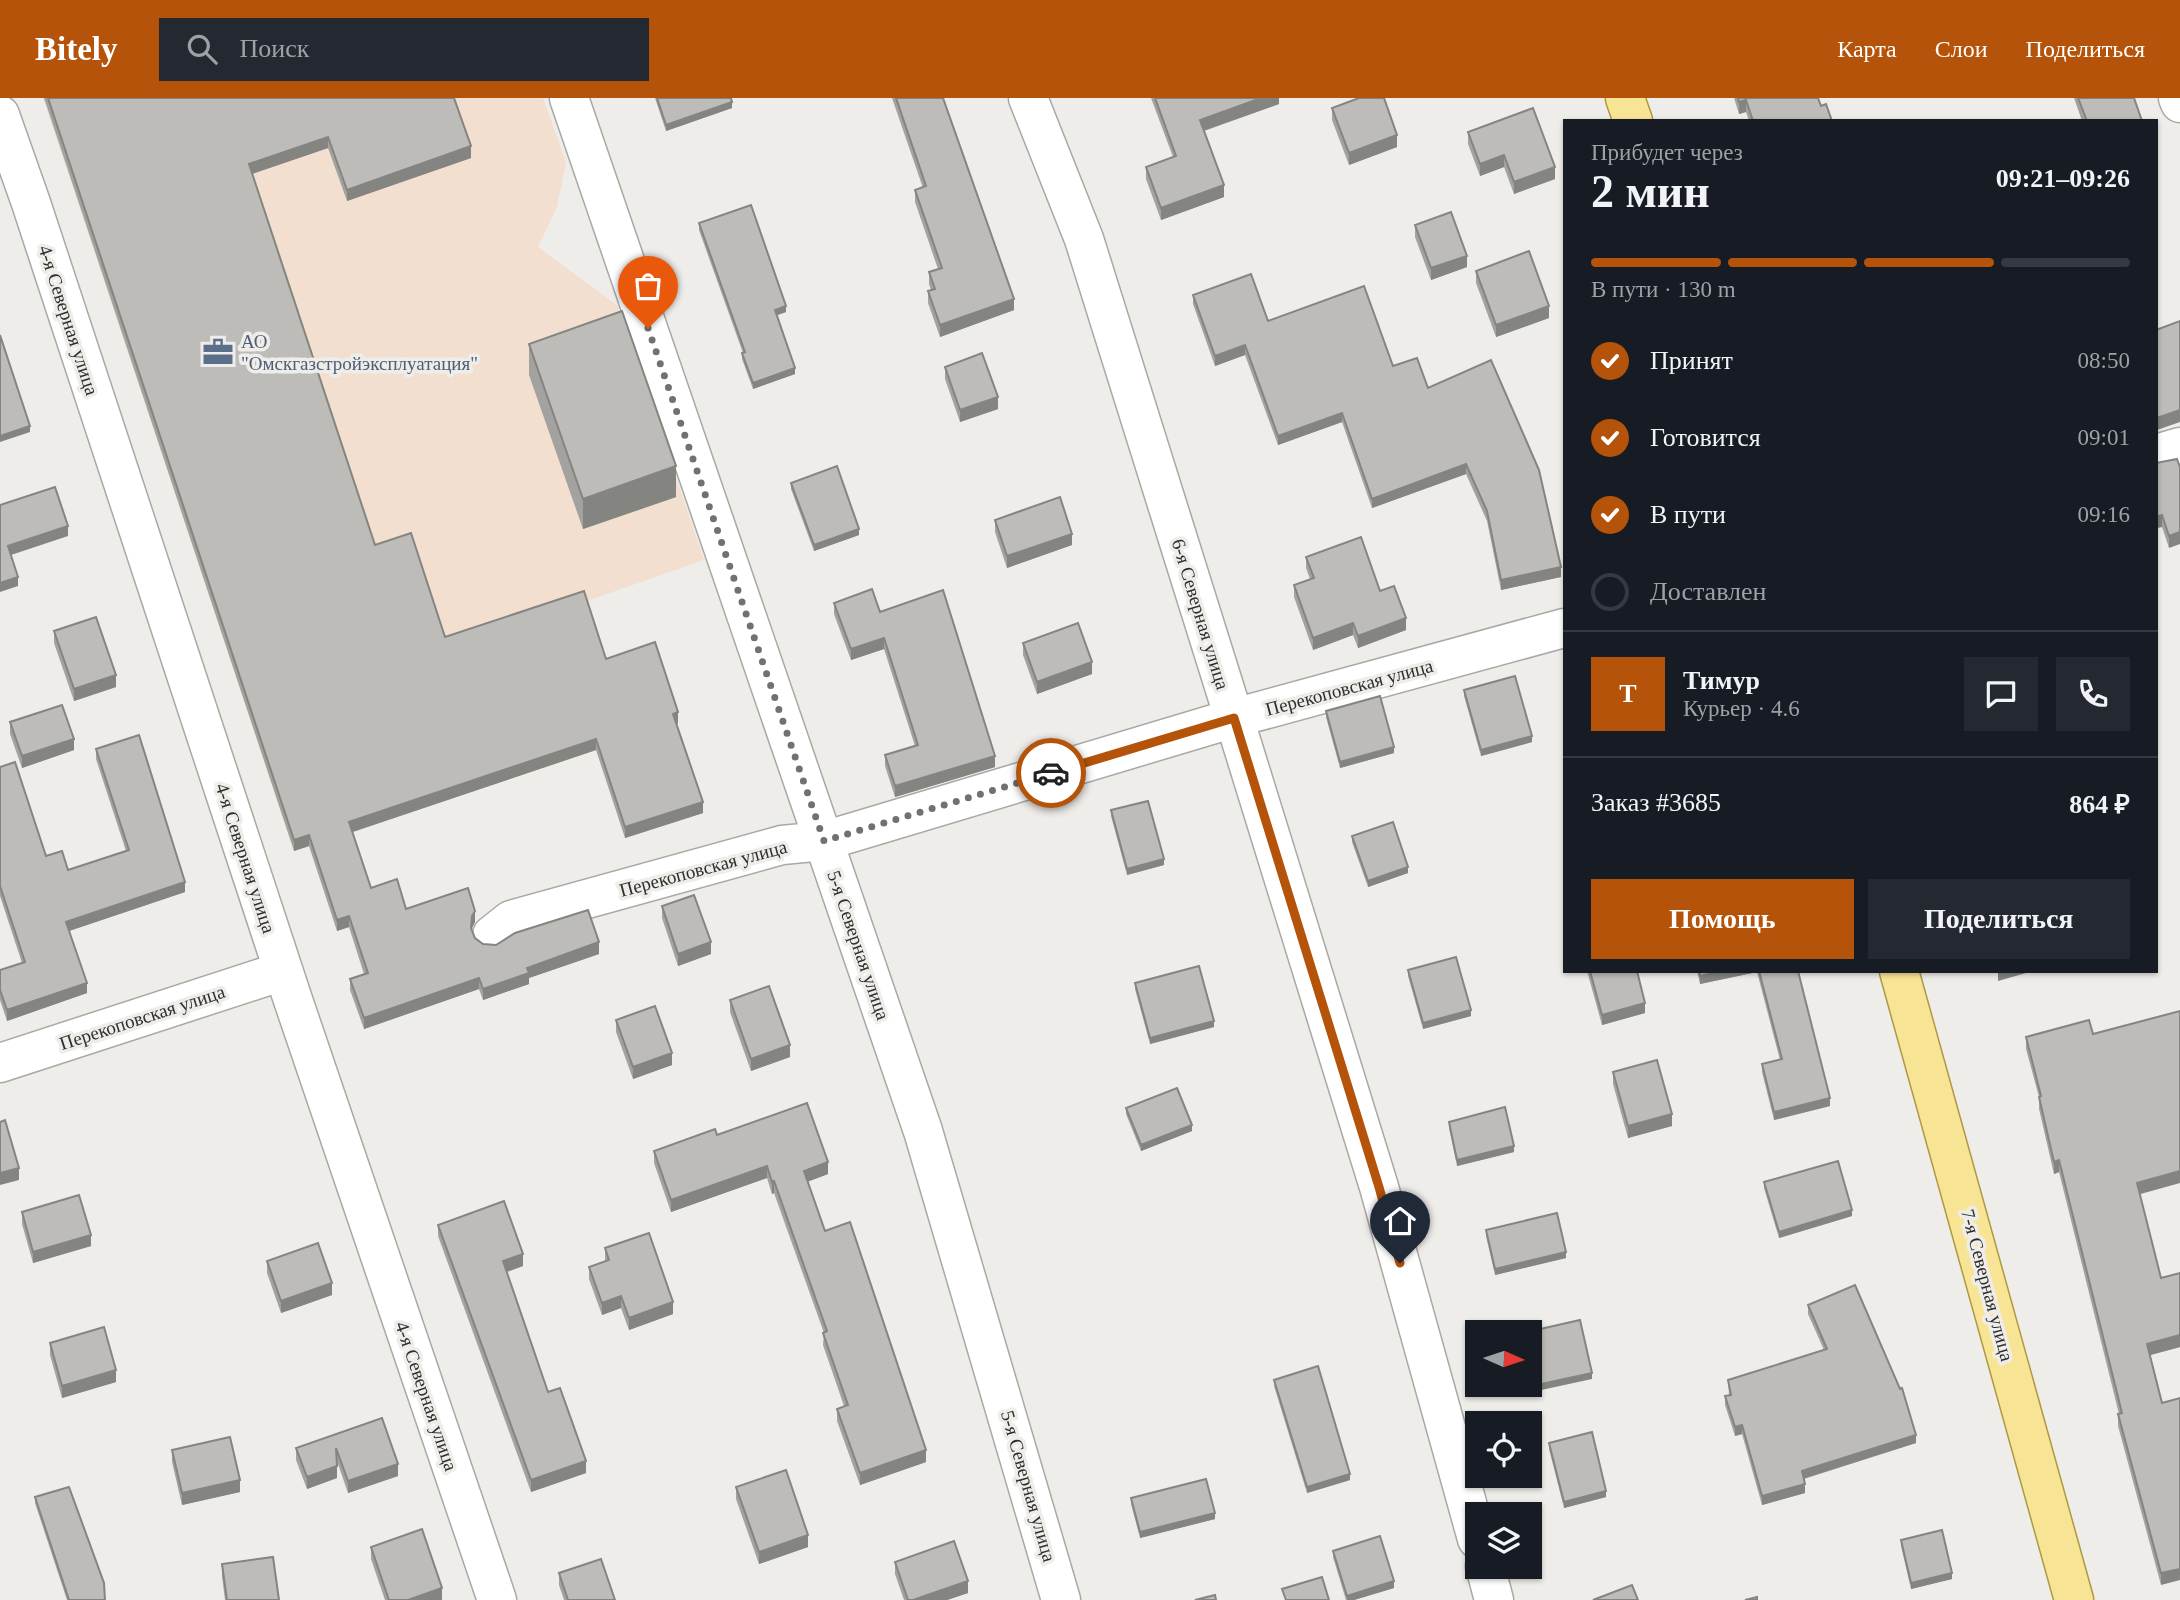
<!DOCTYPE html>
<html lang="ru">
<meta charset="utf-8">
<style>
body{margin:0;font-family:Georgia,serif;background:#242831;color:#f1f3f6;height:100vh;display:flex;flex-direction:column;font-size:26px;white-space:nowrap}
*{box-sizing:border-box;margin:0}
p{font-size:23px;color:#9ea1a6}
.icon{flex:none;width:38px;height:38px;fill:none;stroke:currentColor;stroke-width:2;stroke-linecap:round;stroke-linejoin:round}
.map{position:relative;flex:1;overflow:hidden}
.drawer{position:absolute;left:1563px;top:21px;width:595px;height:854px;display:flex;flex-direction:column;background:#171b24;border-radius:0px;box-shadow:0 2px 5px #0004}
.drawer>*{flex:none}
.needle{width:46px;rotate:93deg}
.controls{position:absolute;left:1465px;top:1222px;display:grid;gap:14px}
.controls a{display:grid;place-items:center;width:77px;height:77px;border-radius:0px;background:#171b24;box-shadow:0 2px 5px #0004;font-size:35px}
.pin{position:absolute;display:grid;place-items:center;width:60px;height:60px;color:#fff;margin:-72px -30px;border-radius:50% 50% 50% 0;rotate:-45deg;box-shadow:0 0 7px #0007}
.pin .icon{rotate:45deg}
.courier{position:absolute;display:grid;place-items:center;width:70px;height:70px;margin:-35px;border:5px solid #b45309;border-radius:50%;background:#fff;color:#222;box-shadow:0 2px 9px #0007}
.overview em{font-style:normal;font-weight:800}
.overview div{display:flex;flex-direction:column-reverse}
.overview{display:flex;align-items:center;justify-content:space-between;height:119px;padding:0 28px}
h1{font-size:46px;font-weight:800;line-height:52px}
.bar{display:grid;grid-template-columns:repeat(4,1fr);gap:10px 7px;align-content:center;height:84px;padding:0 28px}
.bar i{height:9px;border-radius:5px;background:#363941}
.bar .current{background:#b45309}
.bar p{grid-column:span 4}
.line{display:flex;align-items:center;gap:18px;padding:0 28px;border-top:2px solid #363941}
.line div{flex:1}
.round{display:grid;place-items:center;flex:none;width:74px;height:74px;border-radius:0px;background:#242831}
ol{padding:0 28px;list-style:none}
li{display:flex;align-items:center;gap:21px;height:77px}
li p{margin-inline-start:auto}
li .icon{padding:7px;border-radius:50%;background:#b45309;color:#fff;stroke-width:4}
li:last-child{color:#9ea1a6}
li i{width:38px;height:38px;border:4px solid #363941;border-radius:50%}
.action{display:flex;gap:14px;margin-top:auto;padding:14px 28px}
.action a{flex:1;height:80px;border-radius:0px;background:#b45309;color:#fff;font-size:28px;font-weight:800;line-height:80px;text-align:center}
.action a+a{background:#242831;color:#f1f3f6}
header{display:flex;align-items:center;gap:42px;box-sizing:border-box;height:98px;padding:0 35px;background:#b45309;color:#fff}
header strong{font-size:33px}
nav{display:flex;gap:38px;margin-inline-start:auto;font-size:24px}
.search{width:490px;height:63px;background:#242831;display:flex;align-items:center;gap:18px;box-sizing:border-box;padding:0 24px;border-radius:0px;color:#9ea1a6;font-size:26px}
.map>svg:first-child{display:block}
.industrial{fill:#f3dfd0}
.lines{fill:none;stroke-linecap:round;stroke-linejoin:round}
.street-casing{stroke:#a9a8a4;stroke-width:41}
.primary-casing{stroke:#ae9942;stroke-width:41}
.street{stroke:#fff;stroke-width:38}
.primary{stroke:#f8e495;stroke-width:38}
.wall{fill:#a3a29e}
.shaded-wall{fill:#848481}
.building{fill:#bdbcb8;stroke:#848481;stroke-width:2}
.done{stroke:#71716e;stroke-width:7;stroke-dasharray:0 12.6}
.route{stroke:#b45309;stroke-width:9}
.labels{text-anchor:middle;stroke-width:7;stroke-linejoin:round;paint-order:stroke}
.street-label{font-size:19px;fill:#2e2e2c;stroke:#eeede9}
.service-label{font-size:19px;fill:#4e5e75;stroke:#eeede9;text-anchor:start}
</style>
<header>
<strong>Bitely</strong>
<div class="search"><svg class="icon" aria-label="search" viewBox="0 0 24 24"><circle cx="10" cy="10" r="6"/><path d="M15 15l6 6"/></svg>Поиск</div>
<nav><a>Карта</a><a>Слои</a><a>Поделиться</a></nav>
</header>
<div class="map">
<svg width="2180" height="1502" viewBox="0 0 2180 1502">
<rect width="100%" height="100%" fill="#eeede9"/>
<path class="industrial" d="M43 0H543L566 64 557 109 538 149 618 208 704 462 584 504 606 572 678 625 294 753Z"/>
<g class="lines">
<g class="street-casing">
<path id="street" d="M569 0 923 1033 1061 1502
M1028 0 1084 141 1234 620 1379 1089 1477 1441
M2178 0 2180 5
M0 17 31 105 292 899 497 1502
M2156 356 2180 349
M492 837 511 822 782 747 824 743 1234 620 1564 530
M0 965 283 873
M1485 1468 1494 1502"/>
</g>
<g class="primary-casing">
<path id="primary" d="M1625 0 1633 23
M1899 873 2074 1502"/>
</g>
<use href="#street" class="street"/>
<use href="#primary" class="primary"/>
</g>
<path class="wall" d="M44 0H454L471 60 347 103 328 50 252 76 375 447 445 539 606 561 678 625 677 626 703 715 625 740 596 652 353 734 371 790 406 811 475 824 471 831 475 840 483 846 599 856 529 880V886L483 902 479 891 364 931 350 892V881L364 876 349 829 337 833 309 748 294 753Z
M655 0H731L732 10 666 33Z
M892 0H943L1014 212 940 239 928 205V193L931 192 929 186V174L938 171 915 104V92L923 90Z
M1151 0H1279V6L1204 33 1224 99 1161 122 1146 81V69L1173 59Z
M1734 0H1818L1821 8 1832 23H1749L1746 14 1739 16Z
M2074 0H2134L2142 23H2082Z
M1332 10 1397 49 1349 67 1332 22Z
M1468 34 1555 81 1514 96 1504 69 1480 78 1468 46Z
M699 125 786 214 777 217 795 276 753 291 742 261V255H743L699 132Z
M1415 127 1467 169 1431 182 1415 139Z
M1476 173 1549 220 1496 239 1476 185Z
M1193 197 1393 268 1428 290 1561 479 1501 492 1487 423 1466 376 1372 410 1342 324 1278 347 1245 257 1215 268 1193 206Z
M529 246 676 399 583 431 529 277Z
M945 269 998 311 960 324 945 281Z
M2177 361 2169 450 2162 429 2156 430Z
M791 385 859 437 814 453 791 391Z
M995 422 1072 447 1007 470 995 434Z
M1306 459 1380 493 1406 532 1358 550 1353 537 1313 552 1294 499V487L1310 481 1306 470Z
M834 505 880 514 995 669 895 699 885 668V657L915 648 884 551 851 562 834 516Z
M54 533 116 589 74 603 54 545Z
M1023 545 1092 576 1037 596 1023 557Z
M1464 592 1532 644 1481 658 1464 598Z
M1326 613 1394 655 1340 670 1326 619Z
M10 624 74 652 22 670 10 636Z
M96 651 185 794 69 833 87 895 7 923 0 902V872L22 865 0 798V669L46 758 68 772 126 753 96 661Z
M1111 712 1164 767 1127 777 1111 718Z
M1352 738 1408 775 1368 789 1352 744Z
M662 808 711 856 678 868 662 820Z
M1408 872 1471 918 1423 931 1408 878Z
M1587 873H1637L1645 915 1602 927Z
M1697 873H1798L1830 1008 1774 1022 1762 974V966L1780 962 1757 874 1700 886Z
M1135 885 1214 929 1150 946 1135 891Z
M730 902 790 959 751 973 730 914Z
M616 922 672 967 633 981 616 934Z
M2026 939 2139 1096 2161 1180 2180 1175V1249L2150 1257 2162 1305 2161 1487 2118 1328V1316H2119L2059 1074 2054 1076 2039 1011V999L2026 951Z
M1613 974 1672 1028 1628 1040 1613 986Z
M1126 1010 1192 1033 1141 1053 1126 1016Z
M1449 1024 1514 1054 1457 1068 1449 1030Z
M717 1037 828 1076 807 1084 825 1133 926 1364 860 1387 837 1323V1311L844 1308 823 1247 824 1235 774 1095 772 1096 767 1080 671 1114 654 1065V1053Z
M1764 1084 1852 1118 1779 1140 1764 1090Z
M22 1114 91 1148 33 1165 22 1126Z
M438 1127 523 1168 507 1174 548 1294 586 1375 531 1394 438 1138Z
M1486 1132 1566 1160 1495 1177 1486 1138Z
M605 1150 673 1216 629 1232 621 1210 602 1217 589 1181V1169L605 1163Z
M267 1163 332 1197 281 1215 267 1175Z
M1808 1207 1916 1345 1804 1381 1805 1395 1762 1407 1742 1336 1735 1338 1725 1307V1298L1729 1297 1728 1282 1824 1252 1808 1216Z
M50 1245 116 1284 62 1300 50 1257Z
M1274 1282 1350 1382 1307 1395 1274 1288Z
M382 1320 398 1378 348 1395 337 1363V1380L307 1391 296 1362V1350Z
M1549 1345 1606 1399 1564 1410 1549 1351Z
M172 1352 240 1394 182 1407 172 1364Z
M736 1389 808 1449 759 1466 736 1401Z
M35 1399 105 1502H67L35 1405Z
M1131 1400 1215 1421 1140 1440 1131 1406Z
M1901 1442 1952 1481 1911 1491 1901 1448Z
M371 1449 442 1502H385L371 1461Z
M1333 1453 1394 1490 1354 1502H1346L1333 1459Z
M895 1464 968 1495 947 1502H904L895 1476Z
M222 1466 279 1502H225L222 1478Z
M559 1475 615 1502H564L559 1487Z"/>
<path class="shaded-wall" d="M1261 0H1279V6L1200 34V22Z
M1746 2V14L1739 16V4Z
M732 4V10L666 33V27Z
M1397 37V49L1349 67V55Z
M328 39V50L249 77V66Z
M471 48V60L347 103V92Z
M1504 57V69L1480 78V66Z
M1555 69V81L1514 96V84Z
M1224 87V99L1161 122V110Z
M1467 158V169L1431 182V170Z
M1014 201V212L940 239V227Z
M786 208V214L775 218V212Z
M1549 208V220L1496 239V227Z
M1245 247V257L1215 268V258Z
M795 270V276L753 291V285Z
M998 299V311L960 324V312Z
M2180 312V324L2157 332V320Z
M1342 315V324L1278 347V338Z
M30 328V334L0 344V338Z
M1466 366V376L1372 410V401Z
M676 368V399L583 431V401Z
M2162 417V429L2156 430V419Z
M68 428V438L8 458V448Z
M859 431V437L814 453V447Z
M2180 434V446L2169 450V438Z
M1072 436V447L1007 470V458Z
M1561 469V479L1501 492V482Z
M18 479V488L0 494V485Z
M1406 520V532L1358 550V538Z
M1353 525V537L1313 552V540Z
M884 540V551L851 562V551Z
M1092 564V576L1037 596V584Z
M116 577V589L74 603V591Z
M678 614V625L673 627V616Z
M1532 638V644L1481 658V652Z
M74 641V652L22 670V658Z
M596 641V652L349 735V724Z
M1394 649V655L1340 670V664Z
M995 658V669L895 699V688Z
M703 704V715L625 740V729Z
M309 737V748L294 753V742Z
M1164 761V767L1127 777V771Z
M1408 769V775L1368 789V783Z
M185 784V794L66 834V824Z
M475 813V824L472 830 471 841 472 818Z
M349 818V829L337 833V822Z
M599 844V856L529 880V886L483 902V891L527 870Z
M711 844V856L678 868V856Z
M1723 873H1757V874L1700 886V878Z
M1998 873H2033L1998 883Z
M479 880V891L364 931V920Z
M87 885V895L7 923V912Z
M1645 905V915L1602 927V917Z
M1471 912V918L1423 931V925Z
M1214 923V929L1150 946V940Z
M790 947V959L751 973V961Z
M672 955V967L633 981V969Z
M1830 1000V1008L1774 1022V1014Z
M1672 1016V1028L1628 1040V1028Z
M1192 1027V1033L1141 1053V1047Z
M1514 1048V1054L1457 1068V1062Z
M2059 1062V1074L2054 1076V1064Z
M828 1064V1076L804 1085V1073Z
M767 1068V1080L671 1114V1102Z
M19 1070V1082L0 1087V1075Z
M2180 1073V1085L2137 1097V1085Z
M774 1083V1095L772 1096V1084Z
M1852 1112V1118L1779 1140V1134Z
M91 1137V1148L33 1165V1154Z
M1566 1154V1160L1495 1177V1171Z
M523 1156V1168L503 1175V1163Z
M332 1185V1197L281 1215V1203Z
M621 1198V1210L602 1217V1205Z
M673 1204V1216L629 1232V1220Z
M2180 1237V1249L2147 1258V1246Z
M116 1272V1284L62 1300V1288Z
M1592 1275V1281L1532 1294V1288Z
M1742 1327V1336L1735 1338V1329Z
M1916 1337V1345L1802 1381V1373Z
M926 1352V1364L860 1387V1375Z
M586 1363V1375L531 1394V1382Z
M398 1366V1378L348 1395V1383Z
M337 1368V1380L307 1391V1379Z
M1350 1376V1382L1307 1395V1389Z
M240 1382V1394L182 1407V1395Z
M1805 1386V1395L1762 1407V1398Z
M1606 1393V1399L1564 1410V1404Z
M1215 1415V1421L1140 1440V1434Z
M808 1437V1449L759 1466V1454Z
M2180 1471V1482L2161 1487V1475Z
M1952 1475V1481L1911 1491V1485Z
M968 1483V1495L947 1502H913Z
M1394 1483V1490L1354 1502H1347V1498Z
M442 1490V1502H408Z"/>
<path class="building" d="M48 0H454L471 48 347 92 328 39 249 66 375 447 411 435 445 539 584 493 606 561 655 544 678 614 673 616 703 704 625 729 596 641 349 724 371 790 397 781 406 811 468 790 475 813 472 818 471 830 475 840 483 846 496 847 515 835 588 812 599 844 527 870 529 875 483 891 479 880 364 920 350 881 368 875 349 818 337 822 309 737 294 742Z
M657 0H731L732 4 666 27Z
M896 0H943L1014 201 940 227 928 193 935 191 929 174 942 170 915 92 926 88Z
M1155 0H1261L1200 22 1224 87 1161 110 1146 69 1176 58Z
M1359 0H1384L1397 37 1349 55 1332 10Z
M1738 0H1818L1821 8 1826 6 1832 23H1753L1746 2 1739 4Z
M2078 0H2134L2142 23H2087Z
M1533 10 1555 69 1514 84 1504 57 1480 66 1468 34Z
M751 107 786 208 775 212 795 270 753 285 742 255 745 254 699 125Z
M1451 114 1467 158 1431 170 1415 127Z
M1529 153 1549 208 1496 227 1476 173Z
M1251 176 1268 223 1364 188 1393 268 1417 260 1428 290 1491 262 1539 372 1561 469 1501 482 1487 413 1466 366 1372 401 1342 315 1278 338 1245 247 1215 258 1193 197Z
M622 213 676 368 583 401 529 246Z
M2180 223V312L2157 320 2156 232Z
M0 237 30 328 0 338Z
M982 255 998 299 960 312 945 269Z
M2177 361 2180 369V434L2169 438 2162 417 2156 419V365Z
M837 368 859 431 814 447 791 385Z
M55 389 68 428 8 448 18 479 0 485V407Z
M1060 399 1072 436 1007 458 995 422Z
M1361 439 1380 493 1394 488 1406 520 1358 538 1353 525 1313 540 1294 487 1314 480 1306 459Z
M872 491 880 514 943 492 995 658 895 688 885 657 918 647 884 540 851 551 834 505Z
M96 519 116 577 74 591 54 533Z
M1078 525 1092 564 1037 584 1023 545Z
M1515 578 1532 638 1481 652 1464 592Z
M1380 598 1394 649 1340 664 1326 613Z
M62 607 74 641 22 658 10 624Z
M139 637 185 784 66 824 87 885 7 912 0 892V872L25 864 0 788V669L15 664 46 758 62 753 68 772 129 752 96 651Z
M1148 703 1164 761 1127 771 1111 712Z
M1393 724 1408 769 1368 783 1352 738Z
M694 797 711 844 678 856 662 808Z
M1456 859 1471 912 1423 925 1408 872Z
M1199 868 1214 923 1150 940 1135 885Z
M1590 873H1637L1645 905 1602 917Z
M1699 873H1723L1700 878Z
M1759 873H1798L1830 1000 1774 1014 1762 966 1782 961Z
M769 888 790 947 751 961 730 902Z
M655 908 672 955 633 969 616 922Z
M2180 913V1073L2137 1085 2161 1180 2180 1175V1237L2147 1246 2162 1305 2180 1300V1471L2161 1475 2118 1316 2122 1315 2059 1062 2054 1064 2039 999 2041 998 2026 939 2089 922 2093 936Z
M1657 962 1672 1016 1628 1028 1613 974Z
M1177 990 1192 1027 1141 1047 1126 1010Z
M807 1005 828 1064 804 1073 825 1133 850 1124 926 1352 860 1375 837 1311 848 1307 823 1235 827 1233 774 1083 772 1084 767 1068 671 1102 654 1053 715 1031 717 1037Z
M1505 1009 1514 1048 1457 1062 1449 1024Z
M5 1022 19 1070 0 1075V1024Z
M1838 1063 1852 1112 1779 1134 1764 1084Z
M79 1097 91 1137 33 1154 22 1114Z
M504 1103 523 1156 503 1163 548 1294 560 1290 586 1363 531 1382 438 1127Z
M1557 1115 1566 1154 1495 1171 1486 1132Z
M649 1135 673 1204 629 1220 621 1198 602 1205 589 1169 609 1162 605 1150Z
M318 1145 332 1185 281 1203 267 1163Z
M1855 1187 1900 1291 1902 1290 1916 1337 1802 1373 1805 1386 1762 1398 1742 1327 1735 1329 1725 1298 1731 1297 1728 1282 1827 1251 1808 1207Z
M1580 1222 1592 1275 1532 1288 1530 1277V1234H1527Z
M104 1229 116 1272 62 1288 50 1245Z
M1318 1268 1350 1376 1307 1389 1274 1282Z
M382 1320 398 1366 348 1383 336 1350 337 1368 307 1379 296 1350Z
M1592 1334 1606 1393 1564 1404 1549 1345Z
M230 1339 240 1382 182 1395 172 1352Z
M786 1372 808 1437 759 1454 736 1389Z
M1206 1381 1215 1415 1140 1434 1131 1400Z
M69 1389 104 1485 105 1502H69L35 1399Z
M422 1431 442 1490 408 1502H389L371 1449Z
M1942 1432 1952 1475 1911 1485 1901 1442Z
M1380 1438 1394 1483 1347 1498 1333 1453Z
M954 1443 968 1483 913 1502H908L895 1464Z
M273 1459 279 1502H227L222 1466Z
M601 1461 615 1502H568L559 1475Z
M1322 1479 1329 1502H1286L1282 1491Z
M1632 1487 1638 1502H1593Z
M1215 1497 1216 1502H1195Z
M1757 1499V1502H1745Z"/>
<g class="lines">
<path class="done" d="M648 230 824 743 1051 675"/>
<path class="route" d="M1051 675 1234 620 1379 1089 1400 1165"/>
</g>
<defs>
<g id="office-bare" transform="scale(2.415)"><path d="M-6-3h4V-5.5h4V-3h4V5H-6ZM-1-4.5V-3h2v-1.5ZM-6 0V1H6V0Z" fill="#5c6f8a" stroke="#eeede9" stroke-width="2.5" paint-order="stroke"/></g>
</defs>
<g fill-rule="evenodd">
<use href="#office-bare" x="218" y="254"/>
</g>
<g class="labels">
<g class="street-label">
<text transform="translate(69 222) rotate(72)" y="7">4-я Северная улица</text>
<text transform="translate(1201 516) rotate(73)" y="7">6-я Северная улица</text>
<text transform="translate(1349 589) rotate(-15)" y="7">Перекоповская улица</text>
<text transform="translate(246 760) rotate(72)" y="7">4-я Северная улица</text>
<text transform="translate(703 770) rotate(-15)" y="7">Перекоповская улица</text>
<text transform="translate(859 847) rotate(71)" y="7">5-я Северная улица</text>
<text transform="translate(142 919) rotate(-18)" y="7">Перекоповская улица</text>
<text transform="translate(1988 1187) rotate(75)" y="7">7-я Северная улица</text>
<text transform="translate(427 1298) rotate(71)" y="7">4-я Северная улица</text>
<text transform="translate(1029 1388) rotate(74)" y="7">5-я Северная улица</text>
</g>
<g class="service-label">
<text x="241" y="250">АО<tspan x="241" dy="22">"Омскгазстройэксплуатация"</tspan></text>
</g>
</g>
</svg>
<div class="controls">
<a><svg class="needle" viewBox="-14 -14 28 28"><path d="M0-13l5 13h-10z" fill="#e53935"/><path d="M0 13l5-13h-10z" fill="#9ea1a6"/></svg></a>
<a><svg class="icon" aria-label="locate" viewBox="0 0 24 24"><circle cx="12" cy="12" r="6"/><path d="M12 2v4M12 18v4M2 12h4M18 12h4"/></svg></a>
<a><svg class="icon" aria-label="layers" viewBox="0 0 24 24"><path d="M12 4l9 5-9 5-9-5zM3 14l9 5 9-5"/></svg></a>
</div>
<div class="pin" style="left:648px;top:230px;background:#ea580c"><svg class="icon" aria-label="bag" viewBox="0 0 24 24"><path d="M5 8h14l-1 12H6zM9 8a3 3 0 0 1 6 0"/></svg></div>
<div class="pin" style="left:1400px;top:1165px;background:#1f2937"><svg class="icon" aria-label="home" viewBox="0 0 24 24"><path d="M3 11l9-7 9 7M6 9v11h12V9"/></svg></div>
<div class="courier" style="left:1051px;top:675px"><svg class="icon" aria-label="car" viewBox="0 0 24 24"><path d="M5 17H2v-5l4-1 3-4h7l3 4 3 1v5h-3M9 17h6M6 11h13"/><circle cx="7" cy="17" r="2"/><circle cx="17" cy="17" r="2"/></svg></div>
<section class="drawer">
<div class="overview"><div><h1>2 мин</h1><p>Прибудет через</p></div><em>09:21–09:26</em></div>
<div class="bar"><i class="current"></i><i class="current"></i><i class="current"></i><i></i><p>В пути · 130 m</p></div>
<ol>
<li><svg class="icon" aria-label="check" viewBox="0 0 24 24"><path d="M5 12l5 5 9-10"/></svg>Принят<p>08:50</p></li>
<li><svg class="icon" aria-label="check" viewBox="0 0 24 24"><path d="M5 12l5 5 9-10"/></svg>Готовится<p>09:01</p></li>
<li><svg class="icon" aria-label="check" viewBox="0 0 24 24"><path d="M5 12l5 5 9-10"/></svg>В пути<p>09:16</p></li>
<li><i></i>Доставлен</li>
</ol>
<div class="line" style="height:126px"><b class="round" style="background:#b45309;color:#fff">Т</b><div><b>Тимур</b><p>Курьер · 4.6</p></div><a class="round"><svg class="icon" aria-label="chat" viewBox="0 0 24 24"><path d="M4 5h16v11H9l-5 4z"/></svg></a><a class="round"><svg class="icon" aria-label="phone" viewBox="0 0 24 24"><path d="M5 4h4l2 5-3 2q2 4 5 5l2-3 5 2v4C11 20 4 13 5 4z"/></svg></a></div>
<div class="line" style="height:91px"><div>Заказ #3685</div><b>864 ₽</b></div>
<div class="action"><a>Помощь</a><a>Поделиться</a></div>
</section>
</div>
